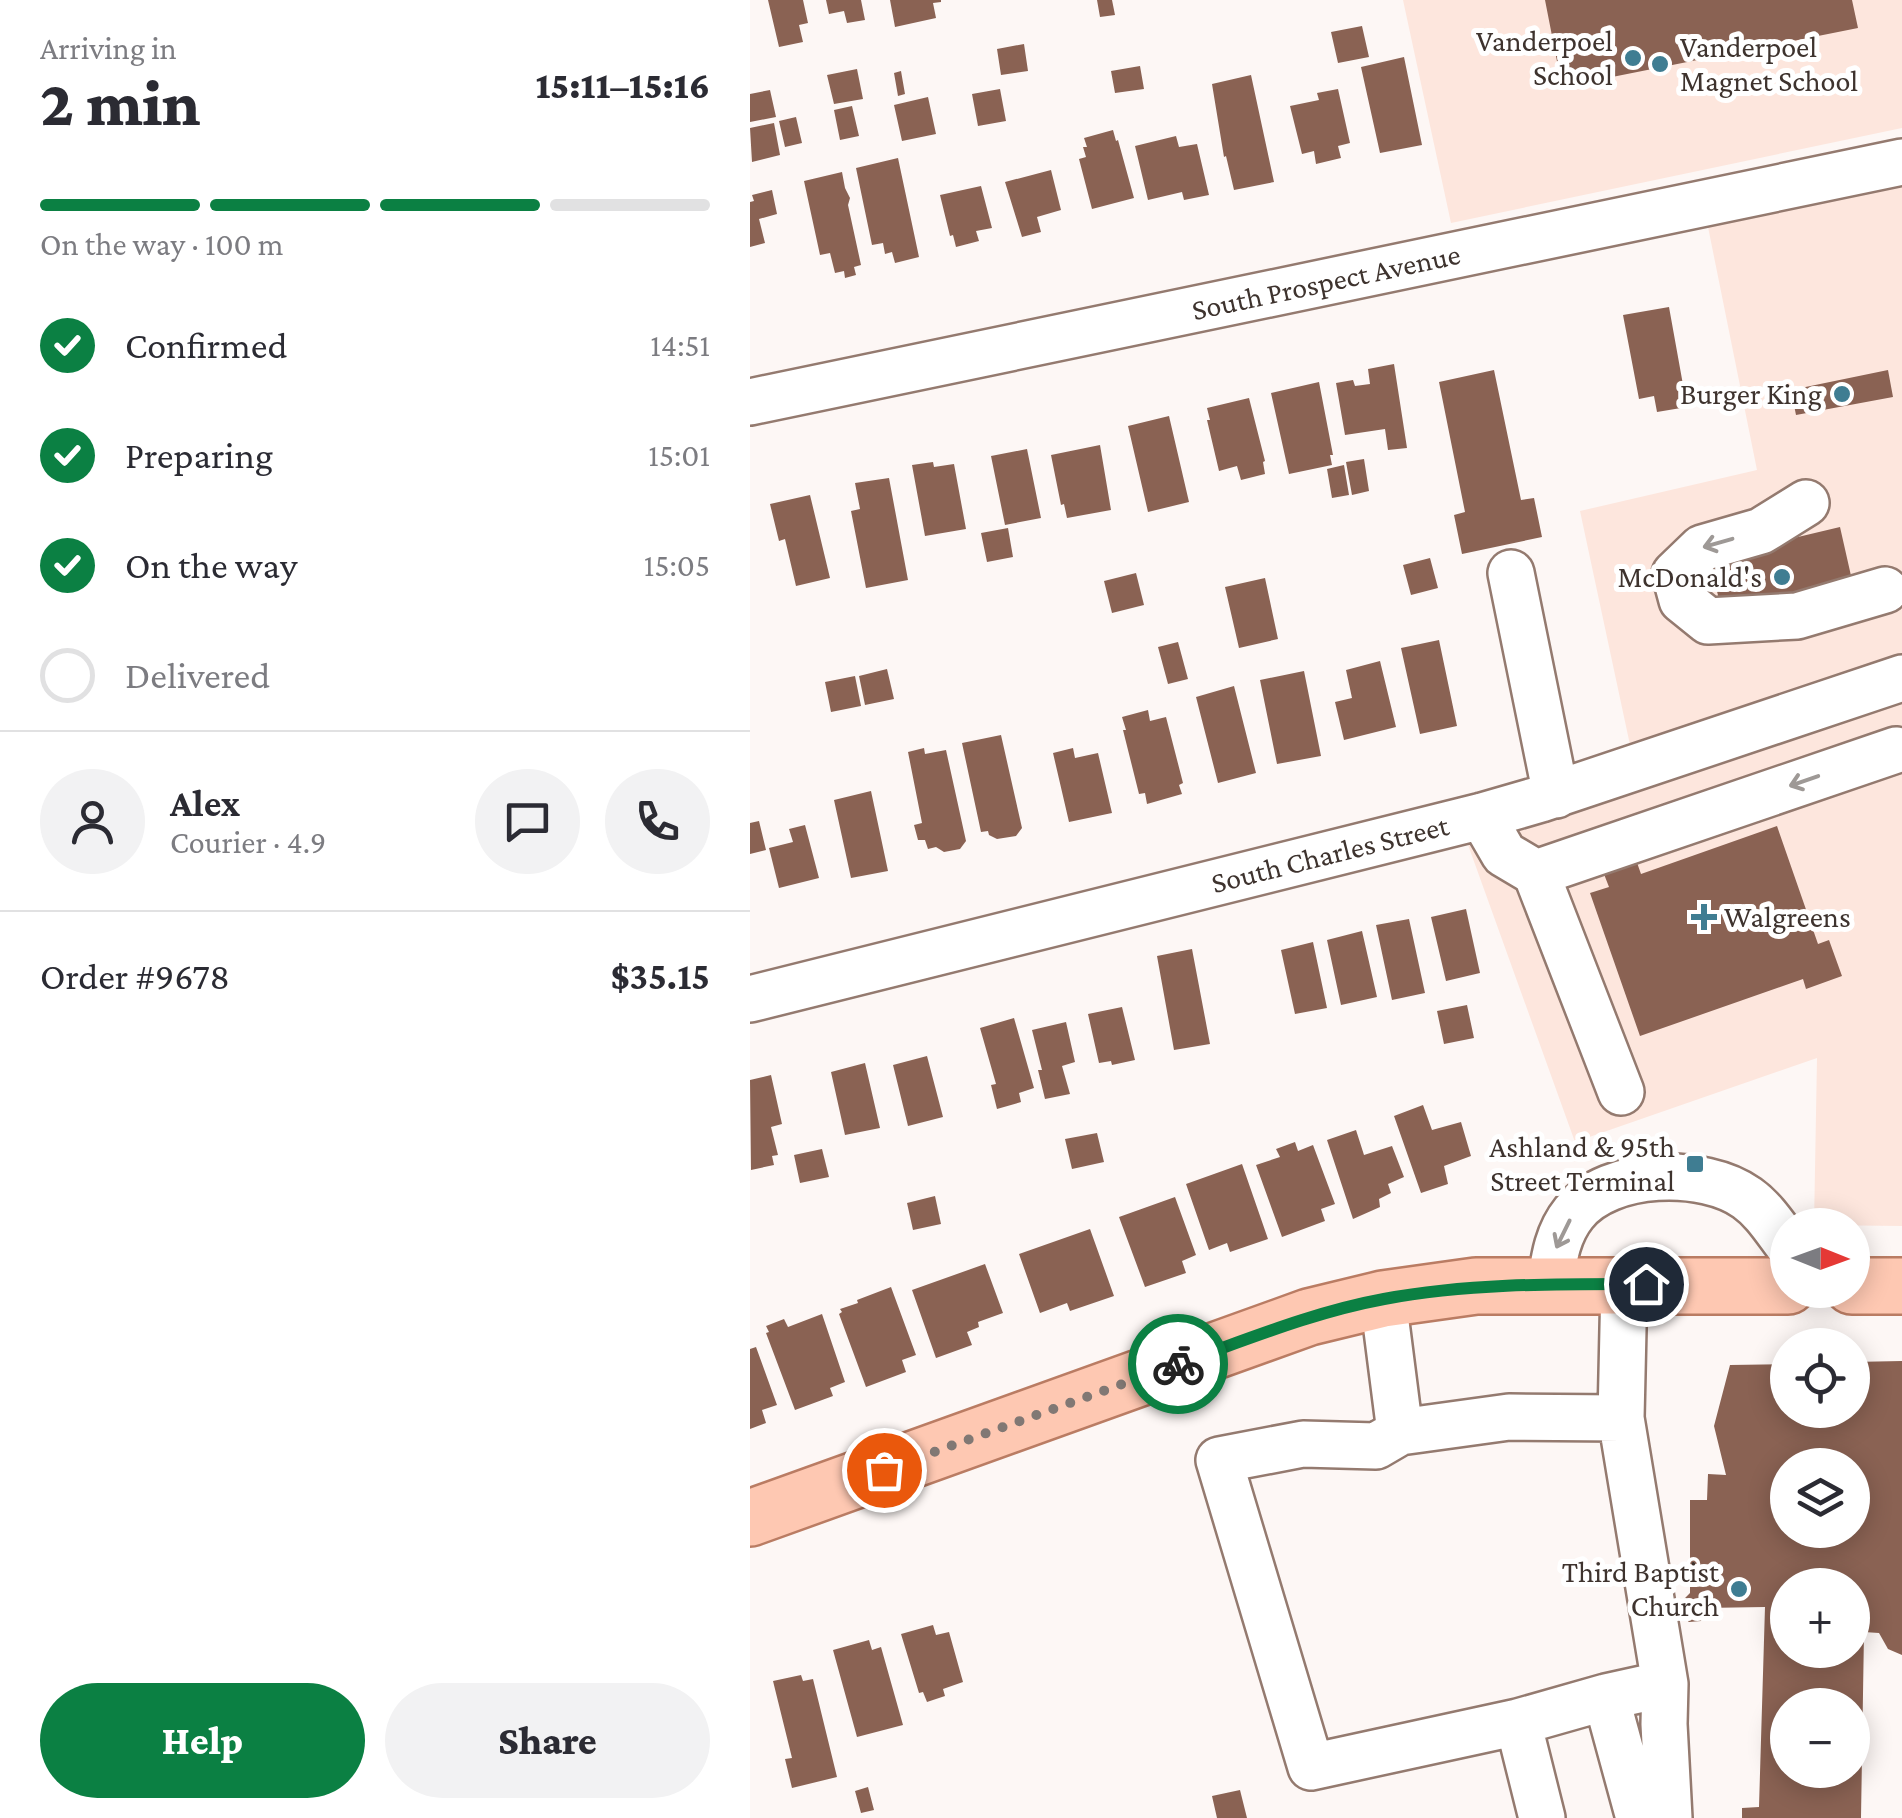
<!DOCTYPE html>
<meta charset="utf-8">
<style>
body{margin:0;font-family:"Crimson Pro",serif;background:#f2f2f3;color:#2b2b33;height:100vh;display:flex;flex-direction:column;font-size:38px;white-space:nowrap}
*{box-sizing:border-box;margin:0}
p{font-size:32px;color:#7c7c81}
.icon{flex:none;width:55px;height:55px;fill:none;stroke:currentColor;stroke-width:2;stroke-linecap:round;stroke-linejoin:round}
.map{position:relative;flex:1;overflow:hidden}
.details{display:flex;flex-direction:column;background:#fff;width:750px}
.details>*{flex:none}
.needle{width:65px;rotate:91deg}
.fabs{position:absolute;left:1020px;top:1208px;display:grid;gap:20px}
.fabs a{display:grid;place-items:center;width:100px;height:100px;border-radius:50%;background:#fff;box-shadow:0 5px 25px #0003;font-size:50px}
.pin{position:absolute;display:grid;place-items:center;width:85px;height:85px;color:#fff;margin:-42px;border:5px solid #fff;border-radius:50%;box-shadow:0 2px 10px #0007}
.courier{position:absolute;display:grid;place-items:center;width:100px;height:100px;margin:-50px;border:8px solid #0b8043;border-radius:50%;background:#fff;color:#222;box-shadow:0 2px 12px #0007}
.summary em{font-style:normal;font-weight:800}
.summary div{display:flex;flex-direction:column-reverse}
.summary{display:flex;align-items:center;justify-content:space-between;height:170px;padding:0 40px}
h1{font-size:65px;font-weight:800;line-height:75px}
.bar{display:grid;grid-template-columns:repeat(4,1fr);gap:15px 10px;align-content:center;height:120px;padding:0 40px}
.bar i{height:12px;border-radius:8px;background:#e1e1e2}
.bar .on{background:#0b8043}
.bar p{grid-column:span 4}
.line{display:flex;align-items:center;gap:25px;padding:0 40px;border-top:2px solid #e1e1e2}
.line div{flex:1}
.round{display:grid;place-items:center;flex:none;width:105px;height:105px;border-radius:52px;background:#f2f2f3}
ol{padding:0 40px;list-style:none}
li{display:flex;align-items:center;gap:30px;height:110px}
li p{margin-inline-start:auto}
li .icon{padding:10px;border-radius:50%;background:#0b8043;color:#fff;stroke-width:4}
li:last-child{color:#7c7c81}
li i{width:55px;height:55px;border:5px solid #e1e1e2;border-radius:50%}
.button{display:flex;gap:20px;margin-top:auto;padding:20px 40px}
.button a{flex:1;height:115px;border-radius:60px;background:#0b8043;color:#fff;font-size:40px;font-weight:800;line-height:115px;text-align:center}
.button a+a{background:#f2f2f3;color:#2b2b33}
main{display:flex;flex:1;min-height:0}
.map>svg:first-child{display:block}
.built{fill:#fde6dd}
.building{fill:#8a6253;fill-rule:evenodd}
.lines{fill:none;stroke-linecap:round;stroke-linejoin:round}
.minor-casing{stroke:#947a6f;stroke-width:50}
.major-casing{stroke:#ba7c63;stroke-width:60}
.minor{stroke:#fff;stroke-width:45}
.major{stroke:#fec8b2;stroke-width:55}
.oneway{stroke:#9e9996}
.done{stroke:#817874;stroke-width:10;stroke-dasharray:0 18}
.route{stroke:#0b8043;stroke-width:12}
.poi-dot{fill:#3f7d92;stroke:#fff;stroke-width:4}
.labels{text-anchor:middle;stroke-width:10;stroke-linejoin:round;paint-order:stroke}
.poi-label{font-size:30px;fill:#3e332e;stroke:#fff;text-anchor:end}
.street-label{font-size:30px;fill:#3e332e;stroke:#fff}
</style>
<main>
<section class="details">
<div class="summary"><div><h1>2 min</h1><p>Arriving in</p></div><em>15:11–15:16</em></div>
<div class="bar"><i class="on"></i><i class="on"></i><i class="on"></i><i></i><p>On the way · 100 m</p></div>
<ol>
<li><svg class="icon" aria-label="check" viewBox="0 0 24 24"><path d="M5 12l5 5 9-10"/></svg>Confirmed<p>14:51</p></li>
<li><svg class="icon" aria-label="check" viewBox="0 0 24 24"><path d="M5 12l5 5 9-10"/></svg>Preparing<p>15:01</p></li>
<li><svg class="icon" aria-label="check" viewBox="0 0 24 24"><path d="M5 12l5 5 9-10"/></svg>On the way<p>15:05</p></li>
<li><i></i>Delivered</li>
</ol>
<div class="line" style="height:180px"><a class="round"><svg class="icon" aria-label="person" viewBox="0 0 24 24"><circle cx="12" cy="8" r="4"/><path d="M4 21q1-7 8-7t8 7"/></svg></a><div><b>Alex</b><p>Courier · 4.9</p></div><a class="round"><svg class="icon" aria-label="chat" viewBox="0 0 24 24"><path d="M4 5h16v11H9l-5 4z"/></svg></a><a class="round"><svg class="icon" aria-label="phone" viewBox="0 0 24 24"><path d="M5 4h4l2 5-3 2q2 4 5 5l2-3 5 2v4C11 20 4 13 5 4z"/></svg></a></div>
<div class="line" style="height:130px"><div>Order #9678</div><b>$35.15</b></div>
<div class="button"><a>Help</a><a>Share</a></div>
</section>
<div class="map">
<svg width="1152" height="1818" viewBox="0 0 1152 1818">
<rect width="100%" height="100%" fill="#fdf7f5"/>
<path class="built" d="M653 0H1152V128L701 223Z
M1152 179V1226L1064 1225 1067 1058 825 1142 717 842 889 787 830 511 1007 470 956 217Z"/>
<path class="building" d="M18 0H53L58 23 49 25 53 42 29 47Z
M76 0H111L115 20 97 23 94 11 79 14Z
M140 0H191V2L183 3 186 18 145 27Z
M347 0H362L365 15 350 17Z
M795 0H1102L1108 28 812 87Z
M612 26 619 57 588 63 581 32Z
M274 44 278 71 251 75 247 49Z
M654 57 672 145 630 153 611 67Z
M390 66 394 89 365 93 361 71Z
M107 69 113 99 84 104 77 75Z
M151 71 155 94 148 96 144 73Z
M501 75 524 182 484 190 476 156 474 157 462 84Z
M250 89 256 121 228 126 222 94Z
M588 89 600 143 588 146 591 158 566 164 564 151 552 154 540 106 569 100 567 93Z
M20 90 26 117 0 122V94Z
M178 97 186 134 152 141 144 105Z
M102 106 109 136 90 140 84 110Z
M46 117 52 143 35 147 29 121Z
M24 123 30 155 2 162 0 128Z
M363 130 366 141 368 140 384 198 342 209 329 159 336 157 333 147H337L334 138Z
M426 136 429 147 447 144 459 195 434 200 432 192 398 200 385 146Z
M148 158 169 257 145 263 142 252 135 254 133 243 122 245 106 168Z
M301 170 311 210 287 217 291 232 272 237 255 182Z
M92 172 95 188 100 198 98 205 111 265 104 267 106 275 95 278 94 271 85 273 80 253 70 255 54 181Z
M231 186 242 228 226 231 229 241 206 247 203 235 200 236 190 195Z
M22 190 27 214 9 219 15 243 0 247V202L4 201 2 195Z
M919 307 937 407 907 412 904 396 889 399 873 315Z
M644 364 657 448 638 450 635 429 595 435 586 383 603 380 605 386 620 384 618 369Z
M744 370 771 500 784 498 792 537 712 554 704 515 715 512 689 382Z
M1138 370 1143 397 1046 415 1041 390Z
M569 382 583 455H580L582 465 539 474 521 393Z
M499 398 515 461 513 462 515 474 491 480 487 466 469 471 457 420H460L457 408Z
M419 416 439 502 398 512 378 426Z
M350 445 361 510 317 518 314 504 311 505 301 455Z
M277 449 291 518 255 525 241 456Z
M614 459 619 491 602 495 596 462Z
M183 462 184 467 204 464 216 529 175 536 162 465Z
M594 465 599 495 582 498 577 469Z
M139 478 158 580 116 588 101 511 110 509 105 483Z
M60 495 80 578 46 586 35 539 29 541 20 504Z
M1090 527 1104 589 972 611 960 564 1018 544Z
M258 528 263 557 237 562 231 533Z
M680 558 688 588 661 595 653 565Z
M386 573 394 605 362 613 354 581Z
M515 578 528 639 489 648 475 587Z
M689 640 707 726 670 734 651 648Z
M428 642 438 679 418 684 408 647Z
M630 661 646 727 594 740 585 702 602 698 596 670Z
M137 669 144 699 115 705 109 676Z
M554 671 571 756 527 764 510 680Z
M105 676 111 706 81 712 75 682Z
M484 686 506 773 468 783 446 697Z
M398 710 400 721 416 717 433 783 429 785 432 794 397 804 395 793 389 794 373 730H376L372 717Z
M251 735 272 828 266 836 247 839 239 835 238 831 231 832 212 743Z
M174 748 175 754 196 750 216 841 210 849 194 852 186 847 178 849 175 840H168L164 825 172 823 158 752Z
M323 748 325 758 348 753 362 813 319 822 303 753Z
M121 791 138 871 101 878 84 800Z
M9 821 16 850 0 854V823Z
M55 825 69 878 29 888 19 848 43 842 39 829Z
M1027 826 1068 944 1079 940 1092 976 1056 989 1053 979 890 1036 840 893 859 887 852 869 885 857 891 874Z
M716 909 730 973 696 981 681 917Z
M659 919 675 993 642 1000 626 925Z
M612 931 627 997 591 1005 577 940Z
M563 942 577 1008 545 1014 531 950Z
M442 949 460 1044 424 1050 407 956Z
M717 1005 724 1038 694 1044 687 1011Z
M372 1007 385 1060 362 1065 361 1061 349 1063 338 1014Z
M264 1018 284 1088 269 1093 271 1102 247 1109 241 1085 246 1084 230 1028Z
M316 1022 325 1062 312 1066 320 1094 295 1099 288 1070H292L282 1030Z
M177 1056 193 1117 158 1126 143 1065Z
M115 1063 130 1128 95 1135 81 1072Z
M21 1075 32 1124 21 1127 28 1155 22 1156 24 1165 1 1170 0 1080Z
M673 1105 682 1130 711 1122 721 1156 694 1166 698 1184 671 1193 644 1116Z
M606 1130 614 1155 642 1146 654 1177 638 1184 641 1193 629 1199 630 1207 603 1219 577 1140Z
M347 1133 354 1162 322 1169 315 1139Z
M545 1142 548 1151 563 1145 585 1204 571 1209 575 1221 532 1237 506 1165 530 1157 526 1149Z
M72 1149 79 1177 50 1183 44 1155Z
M492 1164 518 1239 480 1252 477 1243 459 1250 436 1184Z
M185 1196 191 1224 163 1230 157 1203Z
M425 1197 446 1255 432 1261 436 1273 395 1287 369 1217Z
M340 1229 364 1296 320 1311 317 1303 290 1313 269 1254Z
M235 1264 253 1313 228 1322 229 1327 217 1332 222 1345 186 1358 162 1290Z
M141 1287 166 1355 152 1360 156 1372 116 1387 89 1314 92 1312 90 1309 108 1303 107 1300Z
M72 1314 95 1382 80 1388 83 1396 45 1410 16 1333 19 1332 16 1326 34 1319 38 1327Z
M6 1347 27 1405 12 1410 16 1423 0 1429V1349Z
M1152 1361V1655L1138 1649 1129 1633 1114 1632 1111 1818H992V1808L1009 1807 1015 1607 954 1608 951 1621 939 1622 931 1615 930 1603 940 1593V1500H957L958 1474 976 1475 964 1426 980 1365 1038 1364V1410H1102V1362ZM1038 1465H1102V1530H1038ZM1038 1585H1102V1650H1038ZM1038 1705H1102V1770H1038Z
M183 1625 186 1635 199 1632 213 1682 193 1689 195 1696 177 1702 173 1692 169 1693 151 1634Z
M119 1640 122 1650 131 1647 153 1725 107 1737 83 1650Z
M51 1675 53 1681 63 1679 87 1777 42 1788 35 1759 42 1758 23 1681Z
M118 1787 124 1810 111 1813 105 1791Z
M490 1790 497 1818H467L462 1796Z"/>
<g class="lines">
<g class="minor-casing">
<path id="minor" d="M0 402 1152 162
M1056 503 1011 531 952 548 925 574 932 600 958 621 1047 616 1135 590
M761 573 806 795
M732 816 754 854 786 873 871 1092
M786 873 1146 750
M0 999 732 816 791 799 1152 678
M800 1285C804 1259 807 1234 824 1213 859 1169 954 1167 997 1198 1014 1210 1025 1228 1038 1245
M633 1299 650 1432 626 1446 553 1444 469 1460 561 1767 768 1722 792 1818
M871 1418 915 1684 914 1724 919 1818
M650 1432 759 1417 871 1418 874 1284
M768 1722 856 1697
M889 1818 856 1697 915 1684"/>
</g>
<g class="major-casing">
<path id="major" d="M1102 1286H1152
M0 1518 559 1317 633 1299 726 1286H1038"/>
</g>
<use href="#minor" class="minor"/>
<use href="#major" class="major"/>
</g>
<defs><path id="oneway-shaft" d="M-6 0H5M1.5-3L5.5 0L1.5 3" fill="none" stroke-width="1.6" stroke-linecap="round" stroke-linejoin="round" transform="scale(2.5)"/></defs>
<g class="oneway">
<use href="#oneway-shaft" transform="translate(968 543) rotate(164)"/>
<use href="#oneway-shaft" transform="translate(1054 781) rotate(161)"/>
<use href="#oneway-shaft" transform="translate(813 1234) rotate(116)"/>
</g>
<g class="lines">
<path class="done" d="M134 1470 428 1364"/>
<path class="route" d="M428 1364C496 1340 563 1312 634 1299 720 1283 808 1284 896 1284"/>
</g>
<g class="poi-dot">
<circle cx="883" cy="58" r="10"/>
<circle cx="910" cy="64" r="10"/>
<circle cx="1092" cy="394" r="10"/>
<circle cx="1032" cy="577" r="10"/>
<path d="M949 902h10v10h10v10h-10v10h-10v-10h-10v-10h10z"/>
<rect x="935" y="1154" width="20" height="20" rx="5"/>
<circle cx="989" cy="1589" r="10"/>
</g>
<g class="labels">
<g class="poi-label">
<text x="863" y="51">Vanderpoel<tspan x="863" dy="34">School</tspan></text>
<text x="930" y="57" text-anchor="start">Vanderpoel<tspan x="930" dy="34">Magnet School</tspan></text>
<text x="1072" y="404">Burger King</text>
<text x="1012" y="587">McDonald's</text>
<text x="974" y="927" text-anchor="start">Walgreens</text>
<text x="925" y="1157">Ashland &amp; 95th<tspan x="925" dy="34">Street Terminal</tspan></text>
<text x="969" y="1582">Third Baptist<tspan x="969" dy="34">Church</tspan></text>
</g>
<g class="street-label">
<text transform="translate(576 282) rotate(-12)" y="10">South Prospect Avenue</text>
<text transform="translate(580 854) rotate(-14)" y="10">South Charles Street</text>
</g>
</g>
</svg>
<div class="fabs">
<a><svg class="needle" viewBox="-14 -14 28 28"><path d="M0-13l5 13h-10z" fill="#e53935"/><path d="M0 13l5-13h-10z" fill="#7c7c81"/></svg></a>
<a><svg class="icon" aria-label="locate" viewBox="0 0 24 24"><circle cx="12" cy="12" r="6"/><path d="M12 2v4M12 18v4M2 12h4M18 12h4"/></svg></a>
<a><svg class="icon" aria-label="layers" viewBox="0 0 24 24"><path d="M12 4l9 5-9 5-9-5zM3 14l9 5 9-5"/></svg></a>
<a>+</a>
<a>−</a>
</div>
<div class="pin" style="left:134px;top:1470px;background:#ea580c"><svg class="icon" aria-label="bag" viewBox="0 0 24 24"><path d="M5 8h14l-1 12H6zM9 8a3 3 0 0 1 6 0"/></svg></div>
<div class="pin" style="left:896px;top:1284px;background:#1f2937"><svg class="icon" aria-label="home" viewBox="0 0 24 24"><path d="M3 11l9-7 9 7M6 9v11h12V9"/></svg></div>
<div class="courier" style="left:428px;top:1364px"><svg class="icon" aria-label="bike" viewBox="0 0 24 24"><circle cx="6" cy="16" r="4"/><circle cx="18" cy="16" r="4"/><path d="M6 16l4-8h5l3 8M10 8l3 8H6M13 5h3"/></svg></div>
</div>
</main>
